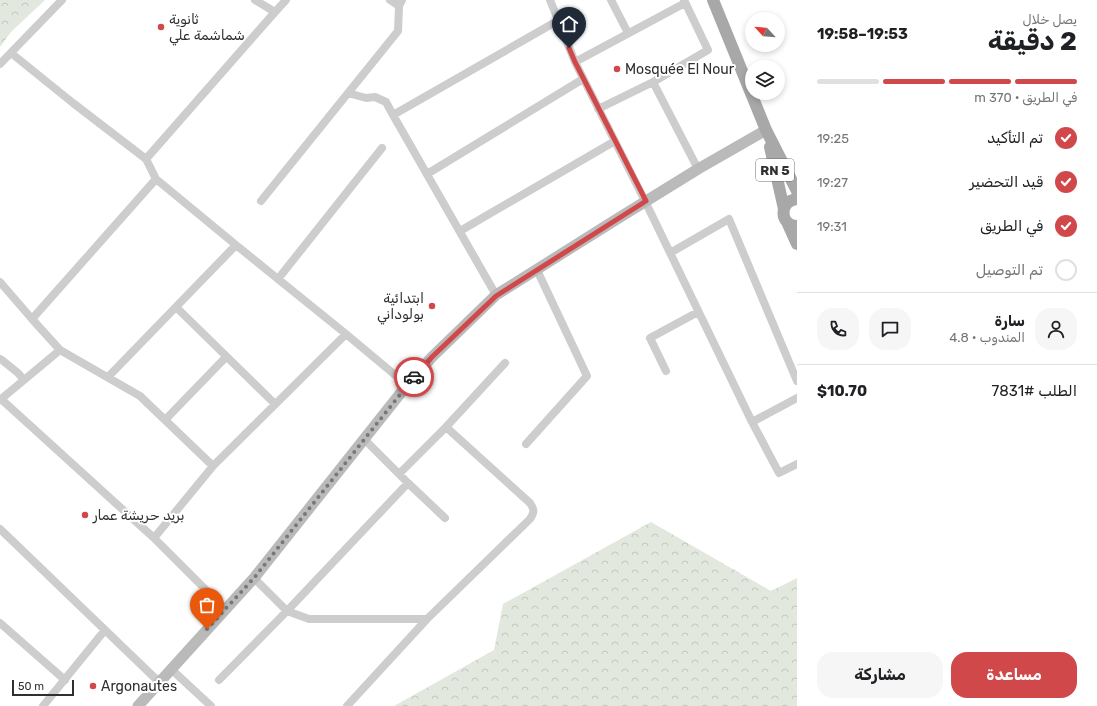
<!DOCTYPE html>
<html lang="ar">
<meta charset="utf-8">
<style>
body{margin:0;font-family:Rubik,"Noto Sans Arabic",sans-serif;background:#f6f6f6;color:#202124;direction:rtl;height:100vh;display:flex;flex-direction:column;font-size:15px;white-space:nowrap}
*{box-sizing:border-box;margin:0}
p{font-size:13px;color:#757577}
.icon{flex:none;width:22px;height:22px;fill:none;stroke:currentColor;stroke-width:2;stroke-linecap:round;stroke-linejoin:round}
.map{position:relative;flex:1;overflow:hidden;direction:ltr}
.panel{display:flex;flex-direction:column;background:#fff;width:300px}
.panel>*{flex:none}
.needle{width:26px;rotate:296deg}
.controls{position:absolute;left:745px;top:12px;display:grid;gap:8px}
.controls a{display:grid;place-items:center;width:40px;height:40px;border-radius:50%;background:#fff;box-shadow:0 2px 6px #0003;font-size:20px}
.scale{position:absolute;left:12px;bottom:10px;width:62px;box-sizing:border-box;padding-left:4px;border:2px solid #303030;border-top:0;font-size:11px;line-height:14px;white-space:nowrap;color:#303030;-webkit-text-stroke:3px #fff;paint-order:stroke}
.pin{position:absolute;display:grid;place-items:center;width:34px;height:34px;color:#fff;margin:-41px -17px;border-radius:50% 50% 50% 0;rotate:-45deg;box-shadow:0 0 4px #0007}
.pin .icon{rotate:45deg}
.courier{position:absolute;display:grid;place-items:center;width:40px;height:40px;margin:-20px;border:3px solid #d1484b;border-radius:50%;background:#fff;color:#222;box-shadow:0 1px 5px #0007}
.headline em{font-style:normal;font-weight:700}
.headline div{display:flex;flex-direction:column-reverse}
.headline{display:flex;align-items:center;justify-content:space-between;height:68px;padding:0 20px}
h1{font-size:26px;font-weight:700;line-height:30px}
.bar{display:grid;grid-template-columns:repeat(4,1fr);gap:6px 4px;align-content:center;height:48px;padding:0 20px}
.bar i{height:5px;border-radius:3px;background:#e0e0e0}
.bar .current{background:#d1484b}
.bar p{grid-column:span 4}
.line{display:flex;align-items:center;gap:10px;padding:0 20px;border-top:1px solid #e0e0e0}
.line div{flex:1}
.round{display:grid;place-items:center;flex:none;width:42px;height:42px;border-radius:16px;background:#f6f6f6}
ol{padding:0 20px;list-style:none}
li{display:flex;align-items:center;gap:12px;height:44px}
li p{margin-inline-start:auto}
li .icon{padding:4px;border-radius:50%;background:#d1484b;color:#fff;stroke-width:4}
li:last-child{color:#757577}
li i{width:22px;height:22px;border:2px solid #e0e0e0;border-radius:50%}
.button{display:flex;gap:8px;margin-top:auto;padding:8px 20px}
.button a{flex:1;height:46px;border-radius:16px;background:#d1484b;color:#fff;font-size:16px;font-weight:700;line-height:46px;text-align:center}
.button a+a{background:#f6f6f6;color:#202124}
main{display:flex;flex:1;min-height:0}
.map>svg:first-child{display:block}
.forest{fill:url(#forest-crowns)}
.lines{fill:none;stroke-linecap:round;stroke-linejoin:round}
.street{stroke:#cdcdcd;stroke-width:8}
.secondary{stroke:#bababa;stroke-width:11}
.primary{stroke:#a8a8a8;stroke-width:12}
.done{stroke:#787878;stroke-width:4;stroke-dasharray:0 7.2}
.route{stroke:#d1484b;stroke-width:5}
.poi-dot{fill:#d1484b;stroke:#fff;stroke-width:1.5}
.labels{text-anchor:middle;stroke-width:4;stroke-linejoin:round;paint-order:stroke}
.shield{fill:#fff;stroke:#6e6e6e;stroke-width:1}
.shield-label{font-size:13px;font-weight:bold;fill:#303030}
.poi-label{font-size:14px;fill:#303030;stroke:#fff;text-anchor:start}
</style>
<main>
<section class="panel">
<div class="headline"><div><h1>2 دقيقة</h1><p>يصل خلال</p></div><em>19:53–19:58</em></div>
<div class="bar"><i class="current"></i><i class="current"></i><i class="current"></i><i></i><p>في الطريق · 370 m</p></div>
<ol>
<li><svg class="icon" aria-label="check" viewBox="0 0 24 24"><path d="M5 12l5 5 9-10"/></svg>تم التأكيد<p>19:25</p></li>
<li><svg class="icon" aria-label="check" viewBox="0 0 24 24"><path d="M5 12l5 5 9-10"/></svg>قيد التحضير<p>19:27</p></li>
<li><svg class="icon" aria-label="check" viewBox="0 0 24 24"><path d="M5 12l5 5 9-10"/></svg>في الطريق<p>19:31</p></li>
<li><i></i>تم التوصيل</li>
</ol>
<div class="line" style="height:72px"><a class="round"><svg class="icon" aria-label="person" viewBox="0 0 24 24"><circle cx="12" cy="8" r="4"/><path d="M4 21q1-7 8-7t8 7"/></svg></a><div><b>سارة</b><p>المندوب · 4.8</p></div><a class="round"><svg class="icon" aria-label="chat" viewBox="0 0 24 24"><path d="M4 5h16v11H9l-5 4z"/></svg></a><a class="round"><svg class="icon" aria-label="phone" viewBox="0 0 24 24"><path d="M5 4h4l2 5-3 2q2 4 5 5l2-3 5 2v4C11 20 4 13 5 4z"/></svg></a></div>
<div class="line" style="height:52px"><div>الطلب #7831</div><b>$10.70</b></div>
<div class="button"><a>مساعدة</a><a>مشاركة</a></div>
</section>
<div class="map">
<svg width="797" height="706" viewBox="0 0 797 706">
<defs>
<pattern id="forest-crowns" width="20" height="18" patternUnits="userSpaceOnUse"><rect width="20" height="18" fill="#e2e8dd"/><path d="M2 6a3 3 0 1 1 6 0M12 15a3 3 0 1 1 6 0" fill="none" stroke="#c2c7be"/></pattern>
</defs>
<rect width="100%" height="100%" fill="#fff"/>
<path class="forest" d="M0 0H45L11 32 0 47Z
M651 522 771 591 797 578V706H394L494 650 503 604Z"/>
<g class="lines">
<path class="street" d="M255 0 275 12 286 0
M390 0 399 6 402 0
M550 0 575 62 645 201 752 422 797 398
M611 0 628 33
M11 53 73 103 146 159
M575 62 685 3
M0 64 62 0
M653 82 698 169
M348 93 366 98 375 97 386 102 393 115
M598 109 653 82 708 50 684 0
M427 174 583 79
M261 201 398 31 399 6
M460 231 615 141
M670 253 729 219 797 381
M278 279 382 148
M0 282 32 319
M496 295 393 115 559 20
M176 307 275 404
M346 334 407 385
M0 359 2 360 18 373 24 380
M666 371 650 338 698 312
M108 377 236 245 156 179
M1 399 154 538
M0 400 60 350
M165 420 226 357
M752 422 779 473 797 464
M526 444 587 376 537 270
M213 466 346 334 236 245
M399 474 446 427 505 363
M408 483 445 518
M0 529 159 682
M225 609 154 538 213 466 140 396 60 350 32 319 156 179 146 159 275 12
M427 619 530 519C534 513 535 510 530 503L446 427
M0 623 65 680
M171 669 211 706
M219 680 287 611 254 578
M43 706 105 630
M347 706 427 619H309L287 611 408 483 364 439"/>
<path class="secondary" d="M138 706 254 578 407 385 432 357 496 295 617 219 698 169 766 130"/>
<path class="primary" d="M713 0 766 130 797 191
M770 147 784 209
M797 199C779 201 779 225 797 226
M787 222 797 244"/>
</g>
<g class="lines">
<path class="done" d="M207 629 254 578 414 377"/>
<path class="route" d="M414 377 432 357 496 296 646 201 575 62 569 48"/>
</g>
<g class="poi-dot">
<circle cx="161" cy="27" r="4"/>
<circle cx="617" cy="69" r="4"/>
<circle cx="432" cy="306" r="4"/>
<circle cx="85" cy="515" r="4"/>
<circle cx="93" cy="686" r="4"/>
</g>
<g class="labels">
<rect class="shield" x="756" y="159" width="38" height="22" rx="3"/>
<g class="shield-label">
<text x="775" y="175">RN 5</text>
</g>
<g class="poi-label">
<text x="169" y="24">ثانوية<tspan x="169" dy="16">شماشمة علي</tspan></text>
<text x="625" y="74">Mosquée El Nour</text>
<text x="424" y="303" text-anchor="end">ابتدائية<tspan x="424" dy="16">بولوداني</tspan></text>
<text x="93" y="520">بريد حريشة عمار</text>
<text x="101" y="691">Argonautes</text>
</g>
</g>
</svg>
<div class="controls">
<a><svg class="needle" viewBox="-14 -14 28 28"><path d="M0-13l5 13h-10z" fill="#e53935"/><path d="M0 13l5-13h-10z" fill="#757577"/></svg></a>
<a><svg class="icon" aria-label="layers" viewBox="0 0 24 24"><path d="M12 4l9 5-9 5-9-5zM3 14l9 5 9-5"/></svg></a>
</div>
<div class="scale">50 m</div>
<div class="pin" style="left:207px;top:629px;background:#ea580c"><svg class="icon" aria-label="bag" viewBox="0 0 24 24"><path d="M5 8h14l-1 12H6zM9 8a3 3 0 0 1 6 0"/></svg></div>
<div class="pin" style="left:569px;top:48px;background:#1f2937"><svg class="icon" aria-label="home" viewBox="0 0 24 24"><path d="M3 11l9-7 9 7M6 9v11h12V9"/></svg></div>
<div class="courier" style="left:414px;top:377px"><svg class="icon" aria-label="car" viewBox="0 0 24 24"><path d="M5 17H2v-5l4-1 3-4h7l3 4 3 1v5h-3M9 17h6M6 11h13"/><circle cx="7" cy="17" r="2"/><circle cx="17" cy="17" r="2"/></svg></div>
</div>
</main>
